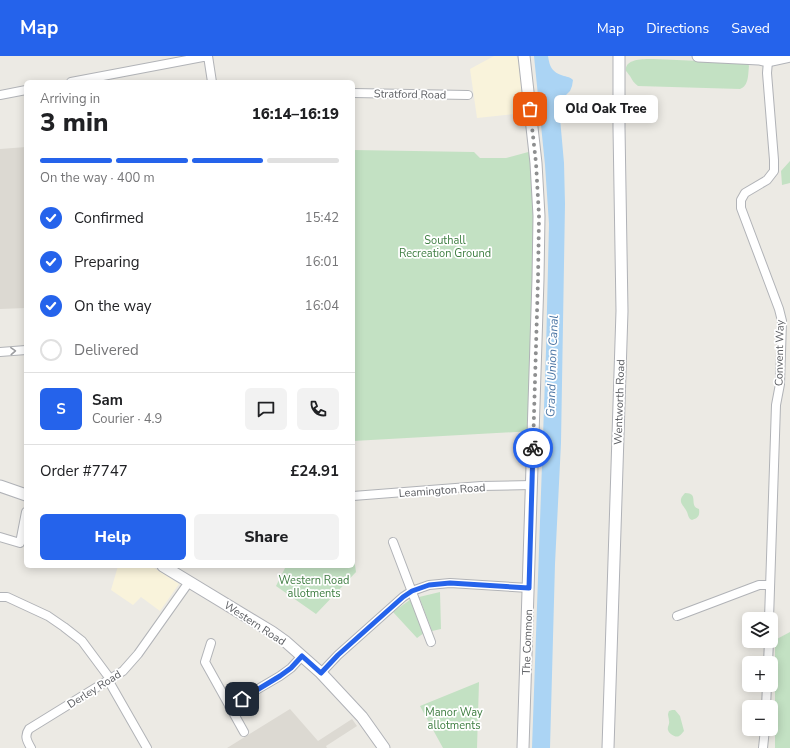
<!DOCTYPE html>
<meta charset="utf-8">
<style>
body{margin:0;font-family:"Nunito Sans",sans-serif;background:#f2f2f2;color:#202124;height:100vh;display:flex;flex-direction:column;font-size:15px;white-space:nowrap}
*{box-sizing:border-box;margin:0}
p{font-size:13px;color:#757577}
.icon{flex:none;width:22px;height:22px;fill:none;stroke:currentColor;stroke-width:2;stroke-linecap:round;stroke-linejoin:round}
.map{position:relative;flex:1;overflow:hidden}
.sheet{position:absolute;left:24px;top:24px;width:331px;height:488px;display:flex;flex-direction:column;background:#fff;border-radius:6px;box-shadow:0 2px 10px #0003}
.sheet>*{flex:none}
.tools{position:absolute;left:742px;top:556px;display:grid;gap:8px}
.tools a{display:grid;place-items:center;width:36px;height:36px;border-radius:6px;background:#fff;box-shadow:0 2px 10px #0003;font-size:20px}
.pin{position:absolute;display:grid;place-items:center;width:34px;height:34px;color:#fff;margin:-17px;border-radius:8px;box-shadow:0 2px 6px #0006}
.courier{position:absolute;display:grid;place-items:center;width:40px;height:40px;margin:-20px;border:3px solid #2563eb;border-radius:50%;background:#fff;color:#222;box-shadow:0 1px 5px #0007}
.bubble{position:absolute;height:28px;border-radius:6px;background:#fff;box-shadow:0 2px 10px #0003;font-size:13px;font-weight:800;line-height:28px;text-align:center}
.head em{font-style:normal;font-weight:800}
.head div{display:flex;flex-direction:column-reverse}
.head{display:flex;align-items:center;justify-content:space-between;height:68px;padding:0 16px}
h1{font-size:26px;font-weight:800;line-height:30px}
.bar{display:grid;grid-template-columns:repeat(4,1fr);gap:6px 4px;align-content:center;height:48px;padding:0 16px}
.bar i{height:5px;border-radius:3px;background:#e0e0e0}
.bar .selected{background:#2563eb}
.bar p{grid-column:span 4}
.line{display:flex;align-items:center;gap:10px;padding:0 16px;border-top:1px solid #e0e0e0}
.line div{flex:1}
.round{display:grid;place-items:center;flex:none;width:42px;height:42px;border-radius:6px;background:#f2f2f2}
ol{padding:0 16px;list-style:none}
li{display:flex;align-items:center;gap:12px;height:44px}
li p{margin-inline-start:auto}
li .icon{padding:4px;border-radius:50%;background:#2563eb;color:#fff;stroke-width:4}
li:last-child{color:#757577}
li i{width:22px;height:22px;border:2px solid #e0e0e0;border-radius:50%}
.action{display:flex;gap:8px;margin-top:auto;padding:8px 16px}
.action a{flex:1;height:46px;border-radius:6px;background:#2563eb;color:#fff;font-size:16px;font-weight:800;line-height:46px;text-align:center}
.action a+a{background:#f2f2f2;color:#202124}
header{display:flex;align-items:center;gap:24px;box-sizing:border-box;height:56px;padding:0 20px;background:#2563eb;color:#fff}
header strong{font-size:19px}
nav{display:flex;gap:22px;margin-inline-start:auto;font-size:14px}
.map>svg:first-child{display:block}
.commercial{fill:#f9f3db}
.education{fill:#dcd9d2}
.green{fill:#c3e1c3}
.water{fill:#abd4f4}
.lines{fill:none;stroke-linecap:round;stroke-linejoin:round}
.street-casing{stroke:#b1b3b7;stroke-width:10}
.secondary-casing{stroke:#b0b2b7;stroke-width:13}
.street{stroke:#fff;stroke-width:8}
.secondary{stroke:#fff;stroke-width:11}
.oneway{stroke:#9d9ea1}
.done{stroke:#8e8f90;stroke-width:4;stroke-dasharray:0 7.2}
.route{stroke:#2563eb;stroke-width:5}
.labels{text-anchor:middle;stroke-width:3.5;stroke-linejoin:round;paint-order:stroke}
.street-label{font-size:11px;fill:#5c5e62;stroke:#fff}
.park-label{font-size:11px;fill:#3f7e42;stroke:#fff}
.water-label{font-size:12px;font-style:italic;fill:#4c76a4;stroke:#fff}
</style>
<header>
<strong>Map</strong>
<nav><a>Map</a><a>Directions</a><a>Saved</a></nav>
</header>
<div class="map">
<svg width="790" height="692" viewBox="0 0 790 692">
<rect width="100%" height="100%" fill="#eceae4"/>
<path class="commercial" d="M494 0H516L519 5 525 57 477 62 470 13Z
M118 510H151L179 528 160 555 141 541 133 549 111 534Z"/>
<path class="education" d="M26 91V252L0 253V93Z
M290 653 318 685 352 663 357 670 326 690 327 692H227Z"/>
<path class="green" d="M653 3 748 7 749 10C748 18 749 30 740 33L638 30C634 27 632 24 630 20 629 19 627 16 626 15 624 2 646 3 653 3Z
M353 94 474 96 480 102H506L532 95 537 159 533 375 353 385Z
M790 105V127L782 129 781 115Z
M685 437C700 437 688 450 699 453 700 460 698 462 692 464L690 463C688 461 688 458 687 456 684 449 676 446 685 437Z
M353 495 356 516 316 558 276 530 286 510H353Z
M440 536 441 573 432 575 419 541Z
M411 543 424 577 417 582 393 556Z
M790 576V692H775V584Z
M479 626 477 692H443L420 650Z
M672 654H675L680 660 684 675C683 676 680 680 679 680 676 682 669 678 668 674 667 671 670 668 669 665 669 663 668 660 668 658L669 655Z"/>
<path class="water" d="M534 0H548C550 12 552 16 564 20 568 21 570 21 573 24L572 30 570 35 562 43 559 51 564 107 565 148 561 387 555 508 550 692H532L546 295 549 168 545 109Z"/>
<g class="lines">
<g class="street-casing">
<path id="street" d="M208 0 212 26
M768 5 767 17 774 104V115L767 124 745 137 741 144V152L779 253 782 265 780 328 776 349 769 563
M71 26 208 0
M353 37 468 39
M0 39 26 34
M0 296 26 294
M353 440 481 430 532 429
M0 481 20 487 26 456
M393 486 431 586
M0 541H7L48 560 64 571 82 585 108 620 111 629 147 692
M677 560 759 529H770
M211 587 205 606 244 676
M768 607 769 585
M321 617 338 599 403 541 412 535 429 529 450 527 529 532
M229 650 280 620 291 612 302 600
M766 651 767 629
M31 692C27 685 24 680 29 673L123 615 138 598 189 526
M763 692 765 673"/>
</g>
<g class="secondary-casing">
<path id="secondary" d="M698 0 759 3 768 5 790 0
M0 430 26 439
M163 510 272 576 286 586 321 617 362 661 384 692
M523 692 538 223 539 160 536 107 524 0
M608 692 622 255 619 72V0"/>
</g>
<use href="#street" class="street"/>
<use href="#secondary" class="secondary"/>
</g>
<defs><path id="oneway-chevron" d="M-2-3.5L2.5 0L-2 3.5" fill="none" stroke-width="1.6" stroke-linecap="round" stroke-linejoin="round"/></defs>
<use class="oneway" href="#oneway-chevron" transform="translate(13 295) rotate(-3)"/>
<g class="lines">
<path class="done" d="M530 53 536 107 539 160 538 223 533 392"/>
<path class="route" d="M242 643 280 620 291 612 302 600 321 617 338 599 403 541 412 535 429 529 450 527 529 532 533 392"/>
</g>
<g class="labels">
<g class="street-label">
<text transform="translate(410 38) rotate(1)" y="4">Stratford Road</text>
<text transform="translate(779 297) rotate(-89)" y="4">Convent Way</text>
<text transform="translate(619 346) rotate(-88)" y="4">Wentworth Road</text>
<text transform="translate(442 434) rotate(-4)" y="4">Leamington Road</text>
<text transform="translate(255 567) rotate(33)" y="4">Western Road</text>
<text transform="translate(527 586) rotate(-88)" y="4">The Common</text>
<text transform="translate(94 633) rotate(-32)" y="4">Derley Road</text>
</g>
<g class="park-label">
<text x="445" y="188">Southall<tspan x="445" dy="13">Recreation Ground</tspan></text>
<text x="314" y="528">Western Road<tspan x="314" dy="13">allotments</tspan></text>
<text x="454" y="660">Manor Way<tspan x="454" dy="13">allotments</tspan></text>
</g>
<g class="water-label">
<text transform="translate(552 310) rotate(-88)" y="4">Grand Union Canal</text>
</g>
</g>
</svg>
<div class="tools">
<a><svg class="icon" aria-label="layers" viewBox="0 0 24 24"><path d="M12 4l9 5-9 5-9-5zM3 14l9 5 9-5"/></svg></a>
<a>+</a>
<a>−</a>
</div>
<div class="pin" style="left:530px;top:53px;background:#ea580c"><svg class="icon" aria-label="bag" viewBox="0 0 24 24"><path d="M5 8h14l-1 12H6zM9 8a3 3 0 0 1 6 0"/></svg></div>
<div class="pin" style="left:242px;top:643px;background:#1f2937"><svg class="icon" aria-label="home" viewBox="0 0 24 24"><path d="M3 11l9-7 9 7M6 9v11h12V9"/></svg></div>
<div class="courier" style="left:533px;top:392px"><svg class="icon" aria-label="bike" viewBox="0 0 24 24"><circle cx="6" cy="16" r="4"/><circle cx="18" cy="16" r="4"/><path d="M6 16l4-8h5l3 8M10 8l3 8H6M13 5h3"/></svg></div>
<div class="bubble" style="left:554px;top:39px;width:104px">Old Oak Tree</div>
<section class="sheet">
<div class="head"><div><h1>3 min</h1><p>Arriving in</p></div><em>16:14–16:19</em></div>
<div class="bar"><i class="selected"></i><i class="selected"></i><i class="selected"></i><i></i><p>On the way · 400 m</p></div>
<ol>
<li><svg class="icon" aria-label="check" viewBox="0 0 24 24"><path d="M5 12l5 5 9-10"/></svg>Confirmed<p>15:42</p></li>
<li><svg class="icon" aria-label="check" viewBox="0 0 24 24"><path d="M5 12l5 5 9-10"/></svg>Preparing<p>16:01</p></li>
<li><svg class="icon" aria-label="check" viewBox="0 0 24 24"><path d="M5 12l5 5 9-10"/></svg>On the way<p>16:04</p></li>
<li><i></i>Delivered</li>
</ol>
<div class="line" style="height:72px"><b class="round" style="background:#2563eb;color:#fff">S</b><div><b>Sam</b><p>Courier · 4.9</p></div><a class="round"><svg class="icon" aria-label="chat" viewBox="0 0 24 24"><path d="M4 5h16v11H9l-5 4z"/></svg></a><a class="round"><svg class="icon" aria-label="phone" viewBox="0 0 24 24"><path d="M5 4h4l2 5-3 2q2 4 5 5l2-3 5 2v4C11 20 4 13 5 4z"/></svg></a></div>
<div class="line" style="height:52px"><div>Order #7747</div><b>£24.91</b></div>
<div class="action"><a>Help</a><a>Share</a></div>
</section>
</div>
